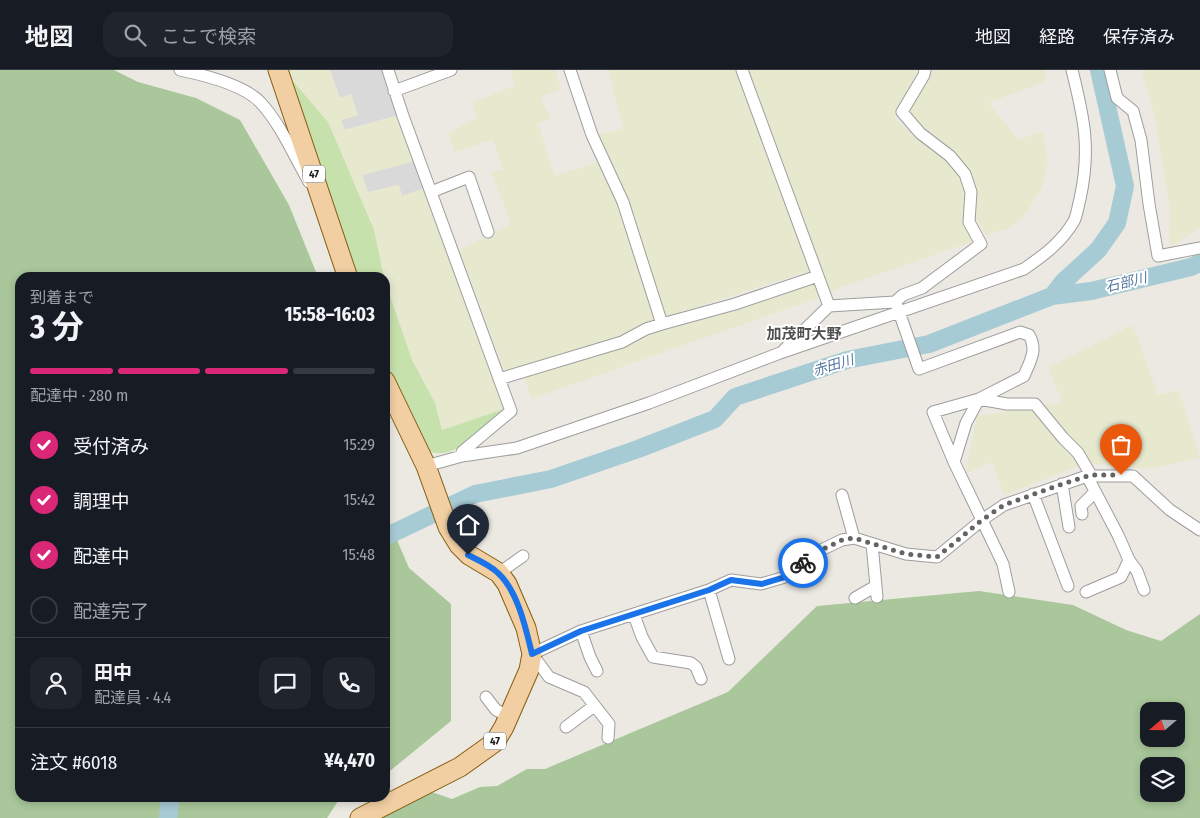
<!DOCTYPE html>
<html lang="ja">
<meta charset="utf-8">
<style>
body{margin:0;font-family:"Fira Sans Condensed","Noto Sans JP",sans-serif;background:#20242c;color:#f1f3f6;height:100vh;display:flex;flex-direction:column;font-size:19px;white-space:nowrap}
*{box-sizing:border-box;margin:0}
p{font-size:16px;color:#9ea1a6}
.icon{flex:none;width:28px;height:28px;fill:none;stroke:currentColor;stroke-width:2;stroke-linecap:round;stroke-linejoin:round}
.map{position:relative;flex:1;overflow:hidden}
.panel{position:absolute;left:15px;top:202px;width:375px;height:530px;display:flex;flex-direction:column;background:#171b24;border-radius:15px;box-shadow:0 2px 8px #0003}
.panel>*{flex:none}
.needle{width:32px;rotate:250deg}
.fabs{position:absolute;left:1140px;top:632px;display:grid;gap:10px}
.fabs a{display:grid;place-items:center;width:45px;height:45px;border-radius:10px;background:#171b24;box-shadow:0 2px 8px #0003;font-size:25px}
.pin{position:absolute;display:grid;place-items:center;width:42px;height:42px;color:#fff;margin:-51px -21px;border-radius:50% 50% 50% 0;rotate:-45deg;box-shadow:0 0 5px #0007}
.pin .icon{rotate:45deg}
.courier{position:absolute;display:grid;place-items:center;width:50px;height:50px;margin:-25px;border:4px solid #1a73e8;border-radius:50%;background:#fff;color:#222;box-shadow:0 1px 6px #0007}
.summary em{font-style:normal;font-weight:700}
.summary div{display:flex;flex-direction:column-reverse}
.summary{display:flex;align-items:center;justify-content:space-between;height:85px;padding:0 15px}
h1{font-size:32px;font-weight:700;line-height:38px}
.bar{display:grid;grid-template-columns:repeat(4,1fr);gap:8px 5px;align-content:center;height:60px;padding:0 15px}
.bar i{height:6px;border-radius:4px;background:#363941}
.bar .selected{background:#db2777}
.bar p{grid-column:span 4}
.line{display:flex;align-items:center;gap:12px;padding:0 15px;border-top:1px solid #363941}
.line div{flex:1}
.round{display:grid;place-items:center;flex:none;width:52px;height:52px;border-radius:15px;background:#20242c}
ol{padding:0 15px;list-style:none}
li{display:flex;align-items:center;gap:15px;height:55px}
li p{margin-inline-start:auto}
li .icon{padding:5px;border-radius:50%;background:#db2777;color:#fff;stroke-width:4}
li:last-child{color:#9ea1a6}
li i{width:28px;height:28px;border:2px solid #363941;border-radius:50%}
header{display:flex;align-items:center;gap:30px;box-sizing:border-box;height:70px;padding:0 25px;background:#171b24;border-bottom:1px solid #363941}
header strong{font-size:24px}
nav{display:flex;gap:28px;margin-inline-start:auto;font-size:18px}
.search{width:350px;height:45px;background:#20242c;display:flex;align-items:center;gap:12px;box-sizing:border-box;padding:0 18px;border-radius:15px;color:#9ea1a6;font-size:19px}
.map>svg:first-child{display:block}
.residential{fill:#dad9d9}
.farmland{fill:#e7e9cf}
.grass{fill:#c7e1ad}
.forest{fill:#a9c79b;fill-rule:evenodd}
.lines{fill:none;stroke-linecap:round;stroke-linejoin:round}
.river{stroke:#a7cbd5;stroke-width:18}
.street-casing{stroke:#9d9d9d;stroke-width:13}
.primary-casing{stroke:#845d10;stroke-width:21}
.street{stroke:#fff;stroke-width:11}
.primary{stroke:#f1cfa3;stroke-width:19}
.done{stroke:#656461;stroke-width:5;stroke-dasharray:0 9}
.route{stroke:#1a73e8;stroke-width:6}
.labels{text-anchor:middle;stroke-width:4;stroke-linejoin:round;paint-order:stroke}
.shield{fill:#fff;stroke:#606060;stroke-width:1}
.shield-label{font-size:11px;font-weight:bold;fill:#1c1c1c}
.water-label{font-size:14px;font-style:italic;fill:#537aa0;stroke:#fff}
.quarter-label{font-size:15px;font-weight:bold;fill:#4f4f4f;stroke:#fff}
</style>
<header>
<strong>地図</strong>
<div class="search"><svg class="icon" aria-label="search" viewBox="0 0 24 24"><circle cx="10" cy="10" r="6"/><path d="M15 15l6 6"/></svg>ここで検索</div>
<nav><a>地図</a><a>経路</a><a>保存済み</a></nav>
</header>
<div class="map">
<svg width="1200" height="748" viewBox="0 0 1200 748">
<rect width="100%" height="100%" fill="#ece9e2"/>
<path class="residential" d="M330 0H387L399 45 345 60 341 50 358 45 340 28Z
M415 91 425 118 402 126 398 115 368 123 362 105Z"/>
<path class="farmland" d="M287 0H330L340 28 351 24 358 45 341 50 345 60 399 45 415 91 362 105 368 122 399 115 402 126 425 118 507 338 442 360 435 333 412 290 383 204 374 160Z
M510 0H555L561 19 541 27 551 49 538 53 555 106 604 90 594 66 623 58 608 0H739L809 201 665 247 620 267 505 301 459 180 511 154 491 101 503 99 493 70 455 82 448 63 477 48 472 33 515 15Z
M743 0H918L895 48 913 65 946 90 963 110 965 133 963 151 974 171 828 222Z
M931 0H1044L1047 11 989 33 1018 70 1043 61 1048 92 1042 118 1024 146 1009 158 986 165 976 149 977 131 973 107 961 89 908 43Z
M1141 0H1200V158L1171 176 1169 167 1170 139 1154 44Z
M816 210 821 227 531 329 523 304 652 260Z
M1133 255 1158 325 1179 320 1200 388 1148 399 1087 393 1004 425 992 392 965 404 977 346 1062 332 1048 297Z"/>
<path class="grass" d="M290 8 328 52 374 160 384 207H358Z
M385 211 412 290 435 333 442 360 507 338C489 354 455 393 428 381L393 310 385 286Z"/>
<path class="forest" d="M0 0H114L138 12 196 28 240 50 289 135 318 207 20 208V728H340L327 748H0Z
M385 442 409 498 451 534V651L385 705Z
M979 521 1073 535 1126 560 1161 571 1200 544V748H370L426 720 452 729 480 717 497 716 527 699H545L728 622 817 536ZM1149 641H1176V669H1149ZM1149 696H1176V724H1149Z"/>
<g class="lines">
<path class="river" d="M1052 226 1091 221 1191 197 1200 193
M385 467 475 424 551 409 638 379 715 349 735 327 847 290 929 274 1052 226 1063 212 1098 180 1117 153 1125 116 1099 0
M168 748 170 728"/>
<g class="street-casing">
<path id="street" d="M180 0C204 5 245 15 261 33 281 55 294 86 309 112
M388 0 403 46 511 341 462 382V386
M570 0 592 65 623 132 662 254
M742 0 829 236
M1110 0 1117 28 1133 41 1141 70 1149 134 1158 186 1200 178
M394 21 451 0
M431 122 469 107 488 162
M897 236 919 299 1020 262 1029 265C1038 280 1030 291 1024 306L979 329 966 353 954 392
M784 280 829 236 895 232 903 225 922 218 981 174 969 152 971 122 965 104 950 86 920 63 902 42 924 5 925 0
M499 309 622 272 646 259 662 254 735 234 818 206
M426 396 462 386 517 378 649 333 780 283 1024 199C1044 185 1061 173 1074 151 1077 145 1078 136 1080 129 1091 79 1084 48 1072 0
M1087 406 1118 465 1129 490 1137 501 1144 520
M1062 414 1069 457
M1033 424 1068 516
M842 425 854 468
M1082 444 1081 436 1095 422
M872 474 877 527
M499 503 523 486
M709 520 729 589
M1009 522 1003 494 982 450 1004 435 1087 406H1133L1170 440 1200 460
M1086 522 1121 507 1129 490
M855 528 876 516
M634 545 642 567 653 587 691 593 696 597 701 609
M581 561 590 587 597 601
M486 627 496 640 509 646
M566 657 594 636
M608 668 609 654 584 622 549 607 532 584 581 561 709 520 731 510 761 514 785 507 815 483 842 470 854 468 906 484 937 487 982 450 954 392 933 342 979 329 1007 334H1035L1063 368 1078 383 1091 405"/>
</g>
<g class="primary-casing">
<path id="primary" d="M278 0 348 208
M360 748 460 697 495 672 504 657 529 600 532 584 526 558 507 514 499 503 469 485 459 475 448 457 426 396 385 311"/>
</g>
<use href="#street" class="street"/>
<use href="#primary" class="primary"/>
</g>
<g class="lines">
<path class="done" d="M803 493 815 483 842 470 854 468 906 484 937 487 982 450 1004 435 1062 414 1091 405H1121"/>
<path class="route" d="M468 485C478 490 490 495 498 503 518 521 526 559 532 584L581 561 709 520 731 510 762 514 785 507 803 493"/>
</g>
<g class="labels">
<g class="shield">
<rect x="303" y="95.5" width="22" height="17" rx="4"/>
<rect x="484" y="662.5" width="22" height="17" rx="4"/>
</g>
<g class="shield-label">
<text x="314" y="108">47</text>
<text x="495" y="675">47</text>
</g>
<g class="water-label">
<text transform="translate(1126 212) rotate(-14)" y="5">石部川</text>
<text transform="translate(833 295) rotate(-17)" y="5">赤田川</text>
</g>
<g class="quarter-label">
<text x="804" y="269">加茂町大野</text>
</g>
</g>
</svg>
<div class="fabs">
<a><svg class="needle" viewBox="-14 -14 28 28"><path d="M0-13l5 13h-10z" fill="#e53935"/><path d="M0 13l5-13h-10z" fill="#9ea1a6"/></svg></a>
<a><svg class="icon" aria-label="layers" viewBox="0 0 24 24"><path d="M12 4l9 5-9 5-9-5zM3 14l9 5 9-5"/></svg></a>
</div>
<div class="pin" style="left:1121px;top:405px;background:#ea580c"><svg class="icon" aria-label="bag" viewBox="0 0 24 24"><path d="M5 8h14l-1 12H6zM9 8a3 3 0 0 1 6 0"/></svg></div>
<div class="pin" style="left:468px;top:485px;background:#1f2937"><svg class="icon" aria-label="home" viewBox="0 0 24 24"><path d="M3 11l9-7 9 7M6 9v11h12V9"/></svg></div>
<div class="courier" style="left:803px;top:493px"><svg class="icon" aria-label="bike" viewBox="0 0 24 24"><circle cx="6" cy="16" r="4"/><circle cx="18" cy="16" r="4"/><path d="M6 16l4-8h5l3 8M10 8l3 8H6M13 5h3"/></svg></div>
<section class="panel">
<div class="summary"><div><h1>3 分</h1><p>到着まで</p></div><em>15:58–16:03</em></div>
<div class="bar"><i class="selected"></i><i class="selected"></i><i class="selected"></i><i></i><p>配達中 · 280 m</p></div>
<ol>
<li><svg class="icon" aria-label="check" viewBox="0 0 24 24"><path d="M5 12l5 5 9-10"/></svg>受付済み<p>15:29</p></li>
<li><svg class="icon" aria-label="check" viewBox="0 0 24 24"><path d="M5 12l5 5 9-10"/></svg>調理中<p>15:42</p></li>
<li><svg class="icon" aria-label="check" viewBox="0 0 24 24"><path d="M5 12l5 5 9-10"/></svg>配達中<p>15:48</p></li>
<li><i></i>配達完了</li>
</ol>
<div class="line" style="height:90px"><a class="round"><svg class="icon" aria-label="person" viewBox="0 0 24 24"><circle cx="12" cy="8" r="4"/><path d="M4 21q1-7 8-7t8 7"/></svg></a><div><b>田中</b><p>配達員 · 4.4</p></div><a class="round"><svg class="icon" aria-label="chat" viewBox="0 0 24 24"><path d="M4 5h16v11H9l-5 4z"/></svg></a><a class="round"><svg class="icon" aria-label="phone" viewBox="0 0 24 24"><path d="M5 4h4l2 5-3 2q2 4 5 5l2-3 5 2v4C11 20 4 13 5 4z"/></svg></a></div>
<div class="line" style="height:65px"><div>注文 #6018</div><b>¥4,470</b></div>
</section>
</div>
